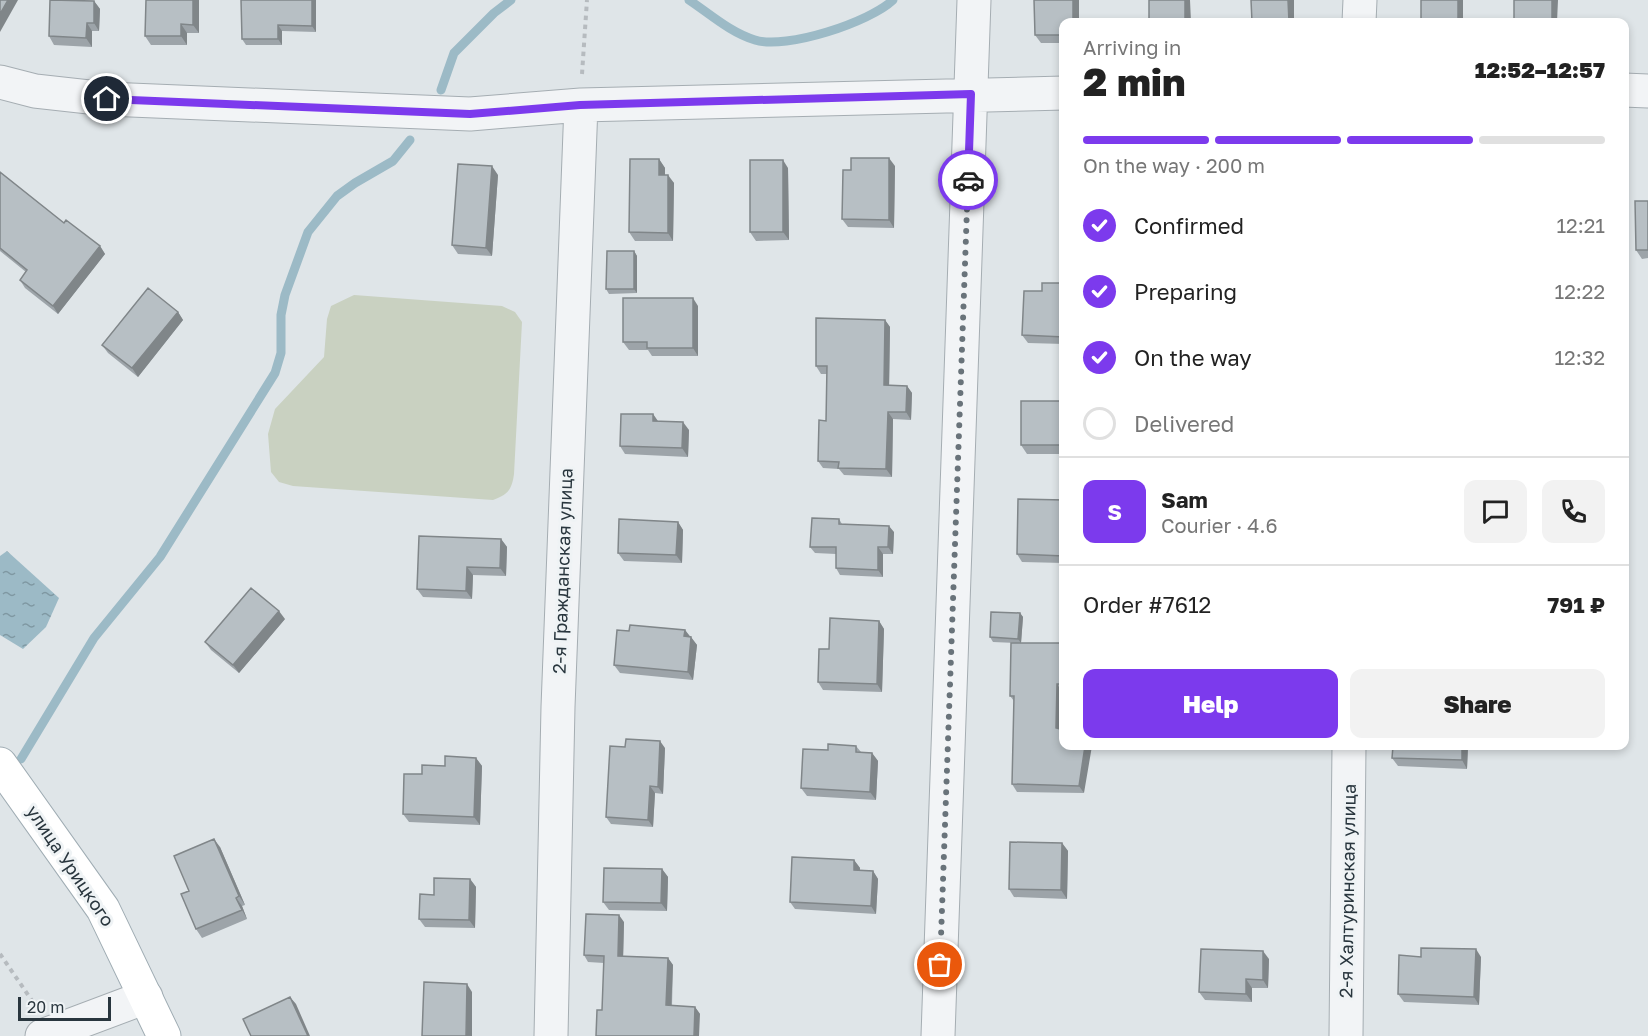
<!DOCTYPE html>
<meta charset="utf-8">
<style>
body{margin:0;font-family:"Golos Text",sans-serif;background:#f2f2f2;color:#222;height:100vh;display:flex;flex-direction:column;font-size:22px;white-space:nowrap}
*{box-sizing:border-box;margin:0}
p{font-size:20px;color:#767676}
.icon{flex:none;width:33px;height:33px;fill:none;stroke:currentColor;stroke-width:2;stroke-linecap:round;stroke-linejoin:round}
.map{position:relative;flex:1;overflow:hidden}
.details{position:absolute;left:1059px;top:18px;width:570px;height:732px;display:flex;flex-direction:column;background:#fff;border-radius:12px;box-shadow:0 3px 9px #0003}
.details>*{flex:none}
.scale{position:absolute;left:18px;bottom:15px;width:93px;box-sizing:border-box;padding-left:6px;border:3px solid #29363e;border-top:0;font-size:16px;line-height:21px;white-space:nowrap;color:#29363e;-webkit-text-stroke:4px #eff3f5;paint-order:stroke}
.pin{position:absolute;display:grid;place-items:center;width:51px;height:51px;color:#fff;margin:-26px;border:3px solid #fff;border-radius:50%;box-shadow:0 2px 6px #0007}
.courier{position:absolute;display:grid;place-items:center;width:60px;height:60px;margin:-30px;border:4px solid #7c3aed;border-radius:50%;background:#fff;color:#222;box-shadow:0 2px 8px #0007}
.overview em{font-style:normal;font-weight:800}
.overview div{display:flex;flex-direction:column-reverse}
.overview{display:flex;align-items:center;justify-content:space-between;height:102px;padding:0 24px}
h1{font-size:39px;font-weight:800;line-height:45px}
.bar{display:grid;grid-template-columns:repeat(4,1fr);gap:9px 6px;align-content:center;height:72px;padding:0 24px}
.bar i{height:8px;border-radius:4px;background:#e0e0e0}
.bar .on{background:#7c3aed}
.bar p{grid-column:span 4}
.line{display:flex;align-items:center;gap:15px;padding:0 24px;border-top:2px solid #e0e0e0}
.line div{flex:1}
.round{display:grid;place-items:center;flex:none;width:63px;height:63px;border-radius:12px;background:#f2f2f2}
ol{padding:0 24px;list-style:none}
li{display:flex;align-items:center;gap:18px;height:66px}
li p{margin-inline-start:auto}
li .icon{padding:6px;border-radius:50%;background:#7c3aed;color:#fff;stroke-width:4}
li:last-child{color:#767676}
li i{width:33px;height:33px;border:3px solid #e0e0e0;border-radius:50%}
.action{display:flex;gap:12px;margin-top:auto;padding:12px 24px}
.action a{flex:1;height:69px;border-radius:12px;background:#7c3aed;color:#fff;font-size:24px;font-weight:800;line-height:69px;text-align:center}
.action a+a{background:#f2f2f2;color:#222}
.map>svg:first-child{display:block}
.garden{fill:#c9d1c1}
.water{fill:url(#water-ripples)}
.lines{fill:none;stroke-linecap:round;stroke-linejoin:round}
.stream{stroke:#9cbac6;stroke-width:9}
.minor-casing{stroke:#a5adb2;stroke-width:35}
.major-casing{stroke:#9facb3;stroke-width:35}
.path{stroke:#b6bbbf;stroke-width:4;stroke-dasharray:4.5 4.5;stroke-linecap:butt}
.minor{stroke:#f2f4f6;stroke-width:33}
.major{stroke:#fff;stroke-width:33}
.wall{fill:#9da4a9}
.shaded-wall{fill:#808689}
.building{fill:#b7bfc4;stroke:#808689;stroke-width:1.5}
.done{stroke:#69737a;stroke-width:6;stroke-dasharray:0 10.8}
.route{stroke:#7c3aed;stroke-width:8}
.labels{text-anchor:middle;stroke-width:6;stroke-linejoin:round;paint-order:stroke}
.street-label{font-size:18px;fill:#29363e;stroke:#eff3f5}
</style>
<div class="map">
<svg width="1648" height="1036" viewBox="0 0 1648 1036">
<defs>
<pattern id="water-ripples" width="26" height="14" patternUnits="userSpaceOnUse" patternTransform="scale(1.5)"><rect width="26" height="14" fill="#9cbac6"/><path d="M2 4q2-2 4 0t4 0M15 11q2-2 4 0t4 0" fill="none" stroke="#7f98a2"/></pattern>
</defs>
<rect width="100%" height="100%" fill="#dfe5e8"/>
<path class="garden" d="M354 295 502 306 515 312 522 322 514 474C512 489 508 495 493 500L293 486 279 482 271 472 268 434 275 409 324 357 327 319 331 306Z"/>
<path class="water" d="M7 551 59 598 46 627 23 649 0 635V556Z"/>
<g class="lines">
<path class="stream" d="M689 0C710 14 731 33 755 40 786 50 870 22 893 0
M441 90 454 53 494 13 511 0
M21 759 94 638 160 557 275 373 281 353V315L285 295 308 232 337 196 355 183 393 161 410 140"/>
<g class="minor-casing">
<path id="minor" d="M1359 22 1360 0
M0 82 35 91 107 99 470 114 581 105 1064 93
M1624 90 1648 91
M42 1036 146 997
M551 1036 558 707 581 105
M938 1036 974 0
M1346 1036 1349 746"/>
</g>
<g class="major-casing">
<path id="major" d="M0 764 103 909 164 1036"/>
</g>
<path class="path" d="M582 74 587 0
M0 954 35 1005"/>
<use href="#minor" class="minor"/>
<use href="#major" class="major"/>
</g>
<path class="wall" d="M146 0H199V33H187V45H151L145 36Z
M241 0H316V32L282 31V45H246L242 39Z
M1034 0H1079V22H1064V43H1041L1035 35Z
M94 1 100 9 99 31H92V47L54 45 49 36Z
M659 159 665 168V175L674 183 673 241H635L629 232Z
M895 166 894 228 848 227 842 219 851 170Z
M788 168 789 240 756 241 750 232Z
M0 172 64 223 100 246 105 254 58 314 25 288 20 280 26 272 0 251Z
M498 175 492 256 458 254 452 245Z
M1648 201V258L1642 259 1636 250Z
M634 251 637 256V293L609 294 606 289Z
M1064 283V344L1028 343 1022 335 1042 291Z
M698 306V356H652L648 350H629L623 342Z
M178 312 183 320 138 377 108 353 102 345Z
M885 320 890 327 889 385 907 386 912 393 911 420 893 419 892 477 844 475 839 469 823 468 818 461 826 421 827 374H821L816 366Z
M1064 401V454H1027L1021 445Z
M653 414 658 421 689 430 688 457 625 454 620 446Z
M1064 500V563L1022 562 1017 554Z
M839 519 842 524 894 532 893 554H883V577L840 575 836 568V554L815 553 810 547Z
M678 522 683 530 682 563 624 561 618 553Z
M501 539 507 547 506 576 473 575 472 599 423 597 417 589Z
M1020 613 1023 617 1021 643H1064V692H1062L1061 729 1084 793 1017 792 1012 784 1014 701 1010 696 1016 643 993 642 990 637Z
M285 619 239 673 211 650 205 642Z
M879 621 884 629 882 692 823 690 818 682 829 649Z
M685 630 697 645 693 680 620 673 614 665 629 631Z
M856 746 861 752 872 753 878 761 876 800 807 796 801 788 828 750Z
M1468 746 1467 769 1398 766 1392 758Z
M665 748 663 794 655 793 653 827 611 824 606 817Z
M476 758 482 766 480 825 409 822 403 814 422 774 445 766Z
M1062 843 1068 851 1067 899 1014 897 1009 889Z
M220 847 245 905 242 906 247 919 202 938 196 929 189 891Z
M854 860 860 868V870L873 871 878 879 876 914 795 909 790 902Z
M662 869 668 877 667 911 609 910 603 902Z
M470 879 476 887 475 928 425 927 419 919 434 895Z
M624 922 623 956 668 958 673 965 672 1006 695 1007 700 1014 602 1010 604 963 588 962 584 955Z
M1421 957H1481L1479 1005 1404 1002 1398 994Z
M1269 959 1268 988H1252V1002L1205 1000 1199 992Z"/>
<path class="shaded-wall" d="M8 0H18L0 32V14Z
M193 0H199V33L193 25Z
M312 0H316V32L312 26Z
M1073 0H1079V22H1073Z
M1185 0H1190L1191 22H1185Z
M1288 0H1294V22H1289Z
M1458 0H1463V22H1458Z
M1552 0H1558L1557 22H1552Z
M94 1 100 9 99 31 94 23Z
M87 23 92 31V47L86 38Z
M181 24 187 33V45L181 36Z
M278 25 282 31V45L278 39Z
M889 158 895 166 894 228 889 220Z
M659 159 665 168V183L659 175Z
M783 160 788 168 789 240 783 232Z
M492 166 498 175 492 256 486 248Z
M668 175 674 183 673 241 668 233Z
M100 246 105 254 58 314 53 306Z
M634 251 637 256V293L634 289Z
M693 298 698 306V356L693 348Z
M178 312 183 320 138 377 132 368Z
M885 320 890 327 889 392 884 385Z
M907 386 912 393 911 420 906 412Z
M888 412 893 419 892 477 886 469Z
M653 414 659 423 653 421Z
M683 422 689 430 688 457 682 448Z
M678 522 683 530 682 563 676 555Z
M889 526 894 532 893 554 888 547Z
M501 539 507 547 506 576 500 568Z
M878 547 883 554V577L878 570Z
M467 567 473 575 472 599 466 591Z
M279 611 285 619 239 673 233 665Z
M1020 613 1023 617 1021 643 1018 639Z
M879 621 884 629 882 692 877 684Z
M685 630 691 638 684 636Z
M691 637 697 645 693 680 688 672Z
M1057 684 1062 692 1061 736 1056 728Z
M660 741 665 748 663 794 658 787Z
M1085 746H1092L1084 793 1079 786Z
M1462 746H1468L1467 769 1462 760Z
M872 753 878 761 876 800 870 792Z
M476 758 482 766 480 825 474 817Z
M650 786 655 793 653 827 648 820Z
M214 839 220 847 245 905 239 896Z
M1062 843 1068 851 1067 899 1061 890Z
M854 860 860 868 859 878 854 870Z
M662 869 668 877 667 911 661 903Z
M873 871 878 879 876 914 871 906Z
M470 879 476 887 475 928 469 920Z
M236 898 242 906 247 919 242 910Z
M619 915 624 922 623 963 618 956Z
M1476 949 1481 957 1479 1005 1474 997Z
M1263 951 1269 959 1268 988 1263 980Z
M668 958 673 965 671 1012 666 1005Z
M1246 979 1252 988V1002L1246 994Z
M467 984 472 992V1036H466Z
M290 997 296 1004 310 1036H308Z
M695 1007 700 1014 699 1036H694Z"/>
<path class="building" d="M0 0H8L0 14Z
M50 0 94 1V23H87L86 38 49 36Z
M146 0H193V25L181 24V36H145Z
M241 0H312V26L278 25V39H242Z
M1034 0H1073V22H1064V35H1035Z
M1149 0H1185V22H1149Z
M1251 0H1288L1289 22H1252Z
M1421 0H1458V22H1421Z
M1514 0H1552V22H1514Z
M851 158H889V220L842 219 843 170H851Z
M630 159H659V175H668V233L629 232Z
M750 160H783V232H750Z
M458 164 492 166 486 248 452 245Z
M0 172 64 223 66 220 100 246 53 306 20 280 27 270 0 248Z
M1635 201H1648V250H1636Z
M607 251H634V289H606Z
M1042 283H1064V337L1022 335 1024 291H1042Z
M148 288 178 312 132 368 102 345Z
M623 298H693V348H647V342H623Z
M816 318 885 320 884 385 907 386 906 412H888L886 469 838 468 839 462 818 461 819 420 826 421 827 366H816Z
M1021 401H1064V445H1021Z
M621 414H653V421L683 422 682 448 620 446Z
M1018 499 1064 500V556L1017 554Z
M812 518 839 519V524L889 526 888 547H878V570L836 568V547H810Z
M619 519 678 522 676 555 618 553Z
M419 536 501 539 500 568 467 567 466 591 417 589Z
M251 588 279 611 233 665 205 642Z
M991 612 1020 613 1018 639 990 637Z
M830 618 879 621 877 684 818 682 819 649H829Z
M630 625 685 630 684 636 691 637 688 672 614 665 617 630 629 631Z
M1011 643H1064V684H1057L1056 728 1064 730V746H1085L1079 786 1012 784 1014 696H1010Z
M626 739 660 741 658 787 650 786 648 820 606 817 610 746 625 747Z
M828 744 856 746V752L872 753 870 792 801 788 803 749 828 750Z
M1393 746H1462V760L1392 758Z
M445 756 476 758 474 817 403 814 404 774H422V765L445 766Z
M214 839 239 896 236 898 242 910 196 929 181 894 189 891 174 856Z
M1010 842 1062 843 1061 890 1009 889Z
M792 857 854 860V870L873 871 871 906 790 902Z
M604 868 662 869 661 903 603 902Z
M434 878 470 879 469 920 419 919 420 894 434 895Z
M586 914 619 915 618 956 668 958 666 1005 695 1007 694 1036H596L597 1010H602L604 956 584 955Z
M1421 948 1476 949 1474 997 1398 994 1399 955 1421 957Z
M1201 949 1263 951V980L1246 979V994L1199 992Z
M424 982 467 984 466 1036H422Z
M290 997 308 1036H251L243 1019Z"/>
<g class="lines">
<path class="done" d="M940 965 968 180"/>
<path class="route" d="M107 99 470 114 580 105 971 94 968 180"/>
</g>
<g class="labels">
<g class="street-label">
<text transform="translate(563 571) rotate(-88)" y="6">2-я Гражданская улица</text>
<text transform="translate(70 866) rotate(56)" y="6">улица Урицкого</text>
<text transform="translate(1348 891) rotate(-89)" y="6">2-я Халтуринская улица</text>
</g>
</g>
</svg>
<div class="scale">20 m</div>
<div class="pin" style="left:940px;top:965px;background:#ea580c"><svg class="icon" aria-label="bag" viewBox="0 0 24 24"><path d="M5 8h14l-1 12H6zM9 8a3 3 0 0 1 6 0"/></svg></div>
<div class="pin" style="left:107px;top:99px;background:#1f2937"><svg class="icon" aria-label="home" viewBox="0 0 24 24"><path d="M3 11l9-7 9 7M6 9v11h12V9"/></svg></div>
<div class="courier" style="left:968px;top:180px"><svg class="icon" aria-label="car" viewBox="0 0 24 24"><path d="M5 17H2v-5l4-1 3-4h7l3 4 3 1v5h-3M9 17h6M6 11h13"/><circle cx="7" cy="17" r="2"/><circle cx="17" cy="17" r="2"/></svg></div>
<section class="details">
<div class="overview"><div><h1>2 min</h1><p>Arriving in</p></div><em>12:52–12:57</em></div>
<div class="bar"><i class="on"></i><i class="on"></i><i class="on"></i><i></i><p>On the way · 200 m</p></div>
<ol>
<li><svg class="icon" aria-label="check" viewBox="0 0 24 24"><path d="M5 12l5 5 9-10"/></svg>Confirmed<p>12:21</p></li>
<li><svg class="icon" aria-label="check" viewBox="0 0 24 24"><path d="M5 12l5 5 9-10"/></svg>Preparing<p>12:22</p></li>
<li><svg class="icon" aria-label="check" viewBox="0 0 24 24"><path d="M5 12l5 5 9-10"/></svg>On the way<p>12:32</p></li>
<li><i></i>Delivered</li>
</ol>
<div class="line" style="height:108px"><b class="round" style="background:#7c3aed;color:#fff">S</b><div><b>Sam</b><p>Courier · 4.6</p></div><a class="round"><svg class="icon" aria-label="chat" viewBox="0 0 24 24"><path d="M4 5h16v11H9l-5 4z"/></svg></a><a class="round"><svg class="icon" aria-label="phone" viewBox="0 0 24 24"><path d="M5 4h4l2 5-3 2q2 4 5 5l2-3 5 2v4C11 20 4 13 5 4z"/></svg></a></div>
<div class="line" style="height:78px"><div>Order #7612</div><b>791 ₽</b></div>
<div class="action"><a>Help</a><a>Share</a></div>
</section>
</div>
